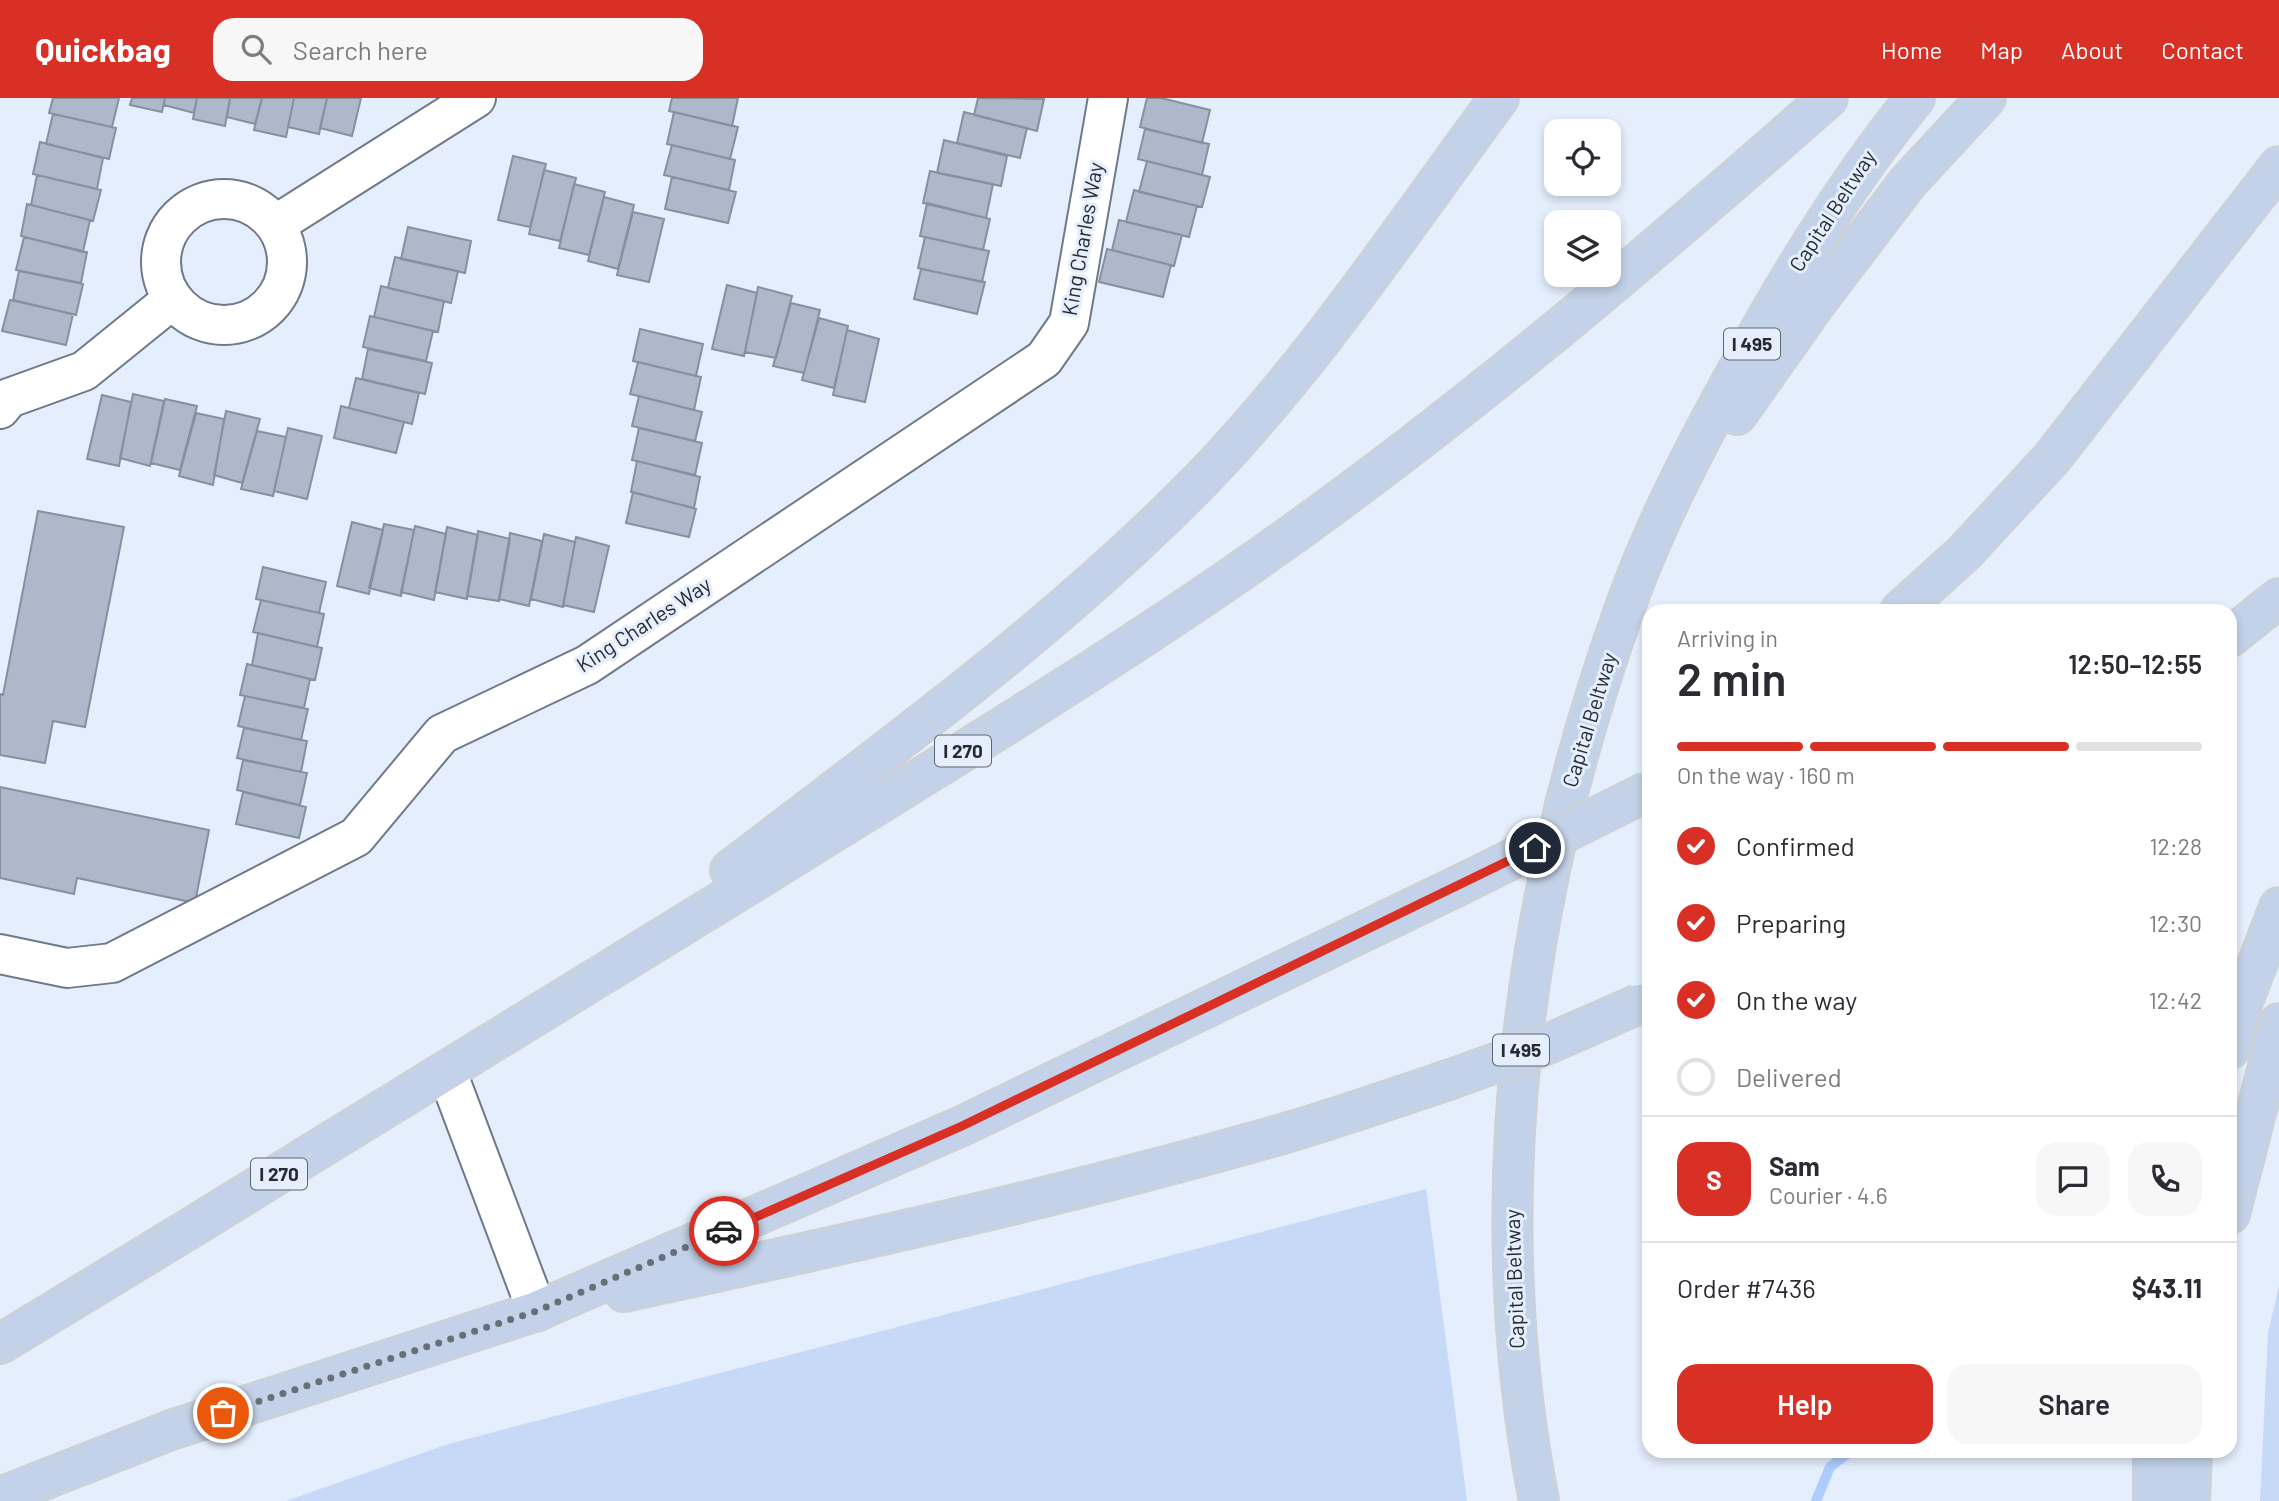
<!DOCTYPE html>
<meta charset="utf-8">
<style>
body{margin:0;font-family:Barlow,sans-serif;background:#f7f7f7;color:#2b2b33;height:100vh;display:flex;flex-direction:column;font-size:26px;white-space:nowrap}
*{box-sizing:border-box;margin:0}
p{font-size:23px;color:#7c7c81}
.icon{flex:none;width:38px;height:38px;fill:none;stroke:currentColor;stroke-width:2;stroke-linecap:round;stroke-linejoin:round}
.map{position:relative;flex:1;overflow:hidden}
.panel{position:absolute;left:1642px;top:506px;width:595px;height:854px;display:flex;flex-direction:column;background:#fff;border-radius:21px;box-shadow:0 4px 10px #0003}
.panel>*{flex:none}
.fabs{position:absolute;left:1544px;top:21px;display:grid;gap:14px}
.fabs a{display:grid;place-items:center;width:77px;height:77px;border-radius:14px;background:#fff;box-shadow:0 4px 10px #0003;font-size:35px}
.pin{position:absolute;display:grid;place-items:center;width:60px;height:60px;color:#fff;margin:-30px;border:4px solid #fff;border-radius:50%;box-shadow:0 2px 7px #0007}
.courier{position:absolute;display:grid;place-items:center;width:70px;height:70px;margin:-35px;border:5px solid #d93025;border-radius:50%;background:#fff;color:#222;box-shadow:0 2px 9px #0007}
.headline em{font-style:normal;font-weight:600}
.headline div{display:flex;flex-direction:column-reverse}
.headline{display:flex;align-items:center;justify-content:space-between;height:119px;padding:0 35px}
h1{font-size:46px;font-weight:600;line-height:52px}
.bar{display:grid;grid-template-columns:repeat(4,1fr);gap:10px 7px;align-content:center;height:84px;padding:0 35px}
.bar i{height:9px;border-radius:5px;background:#e1e1e2}
.bar .on{background:#d93025}
.bar p{grid-column:span 4}
.line{display:flex;align-items:center;gap:18px;padding:0 35px;border-top:2px solid #e1e1e2}
.line div{flex:1}
.round{display:grid;place-items:center;flex:none;width:74px;height:74px;border-radius:21px;background:#f7f7f7}
ol{padding:0 35px;list-style:none}
li{display:flex;align-items:center;gap:21px;height:77px}
li p{margin-inline-start:auto}
li .icon{padding:7px;border-radius:50%;background:#d93025;color:#fff;stroke-width:4}
li:last-child{color:#7c7c81}
li i{width:38px;height:38px;border:4px solid #e1e1e2;border-radius:50%}
.button{display:flex;gap:14px;margin-top:auto;padding:14px 35px}
.button a{flex:1;height:80px;border-radius:21px;background:#d93025;color:#fff;font-size:28px;font-weight:600;line-height:80px;text-align:center}
.button a+a{background:#f7f7f7;color:#2b2b33}
header{display:flex;align-items:center;gap:42px;box-sizing:border-box;height:98px;padding:0 35px;background:#d93025;color:#fff}
header strong{font-size:33px}
nav{display:flex;gap:38px;margin-inline-start:auto;font-size:24px}
.search{width:490px;height:63px;background:#f7f7f7;display:flex;align-items:center;gap:18px;box-sizing:border-box;padding:0 24px;border-radius:21px;color:#7c7c81;font-size:26px}
.map>svg:first-child{display:block}
.green{fill:#c6d9f7}
.lines{fill:none;stroke-linecap:round;stroke-linejoin:round}
.stream{stroke:#aecdfd;stroke-width:10}
.building{fill:#adb8ca;stroke:#8590a1;stroke-width:2}
.minor-casing{stroke:#6e7989;stroke-width:42}
.highway-casing{stroke:#cfd0d2;stroke-width:42}
.minor{stroke:#fff;stroke-width:38}
.highway{stroke:#c3d2e9;stroke-width:38}
.highway-bridge-casing{stroke:#cfd0d2;stroke-width:42;stroke-linecap:butt}
.highway-bridge{stroke:#c3d2e9;stroke-width:38}
.done{stroke:#686f79;stroke-width:7;stroke-dasharray:0 12.6}
.route{stroke:#d93025;stroke-width:9}
.labels{text-anchor:middle;stroke-width:6;stroke-linejoin:round;paint-order:stroke}
.shield{fill:#e4eefc;stroke:#5f666f;stroke-width:2}
.shield-label{font-size:19px;font-weight:bold;fill:#262b32}
.street-label{font-size:21px;fill:#262b32;stroke:#e4eefc}
</style>
<header>
<strong>Quickbag</strong>
<div class="search"><svg class="icon" aria-label="search" viewBox="0 0 24 24"><circle cx="10" cy="10" r="6"/><path d="M15 15l6 6"/></svg>Search here</div>
<nav><a>Home</a><a>Map</a><a>About</a><a>Contact</a></nav>
</header>
<div class="map">
<svg width="2279" height="1403" viewBox="0 0 2279 1403">
<rect width="100%" height="100%" fill="#e4eefc"/>
<path class="green" d="M1426 1091 1467 1403H286L448 1346Z
M2279 1188V1403H2260L2268 1235Z"/>
<g class="lines">
<path class="stream" d="M1816 1403 1830 1369 1851 1353"/>
</g>
<path class="building" d="M53 0H119L112 29 49 15Z
M132 0H165L162 14 130 7Z
M165 0H197L194 15 164 7Z
M197 0H230L225 28 193 21Z
M230 0H262L255 26 227 19Z
M262 0H294L286 39 254 32Z
M294 0H327L319 36 288 29Z
M327 0H361L352 38 320 30Z
M672 0H738L732 28 669 13Z
M978 0 1044 1 1037 33 974 17Z
M1147 0H1161L1210 12 1202 45 1140 29Z
M674 14 738 29 730 61 667 46Z
M964 14 1027 30 1020 60 957 45Z
M53 16 116 30 109 61 46 46Z
M1145 31 1209 46 1202 77 1138 61Z
M944 42 1007 58 1001 88 937 75Z
M40 44 103 60 97 91 33 76Z
M672 47 735 62 729 92 664 77Z
M513 58 546 66 530 129 498 122Z
M1147 63 1210 79 1202 109 1139 94Z
M544 72 576 80 560 143 529 136Z
M930 73 993 86 986 120 923 105Z
M37 77 101 92 93 123 31 107Z
M672 79 736 94 728 125 665 111Z
M574 86 605 94 589 157 559 150Z
M1134 92 1197 108 1189 139 1126 124Z
M604 99 634 107 618 171 588 163Z
M927 105 990 121 983 152 920 138Z
M27 106 90 122 83 154 21 138Z
M633 114 664 121 649 184 617 177Z
M1119 122 1182 137 1174 168 1112 152Z
M408 129 471 143 465 175 401 161Z
M24 139 87 154 81 185 16 172Z
M925 139 989 153 982 184 918 170Z
M1107 151 1171 167 1163 199 1099 184Z
M395 159 458 173 451 205 388 190Z
M921 171 985 184 977 216 914 201Z
M19 173 83 186 76 217 13 202Z
M727 187 757 195 744 258 712 251Z
M381 188 444 203 438 234 374 219Z
M758 189 792 198 776 260 745 254Z
M10 202 73 216 66 247 2 233Z
M791 205 820 212 804 275 773 268Z
M370 218 433 233 426 263 363 249Z
M819 220 848 228 834 290 802 282Z
M640 231 703 246 696 278 633 263Z
M847 232 879 241 865 304 833 297Z
M368 251 432 265 425 296 362 281Z
M638 264 701 279 694 312 630 296Z
M356 280 419 295 412 326 349 310Z
M133 296 164 303 150 368 120 360Z
M102 297 131 304 119 368 87 361Z
M639 298 702 314 695 343 632 328Z
M165 301 197 308 180 372 151 365Z
M341 308 404 324 396 355 334 340Z
M226 313 260 321 242 385 214 377Z
M196 315 224 321 213 387 179 378Z
M288 330 322 338 307 401 274 393Z
M639 330 702 345 695 377 632 362Z
M257 333 286 339 273 398 241 391Z
M637 363 700 379 694 410 631 394Z
M633 394 696 411 689 439 626 425Z
M38 413 124 429 85 629 53 623 45 665 0 657V596L3 597Z
M352 424 383 432 369 496 337 488Z
M384 426 414 432 401 498 369 490Z
M415 428 446 436 434 502 401 494Z
M447 429 478 437 467 501 435 494Z
M478 433 510 441 499 503 467 498Z
M510 435 542 443 529 508 499 501Z
M544 436 575 444 563 509 531 501Z
M576 439 609 448 594 514 563 507Z
M263 469 326 484 319 515 256 501Z
M261 502 324 516 317 549 253 534Z
M258 535 322 550 315 582 252 567Z
M247 566 310 581 304 610 240 597Z
M245 598 308 611 301 642 238 628Z
M244 630 307 643 301 674 237 660Z
M243 662 307 675 300 707 237 692Z
M0 689 209 732 195 805 77 780 74 796 0 780Z
M243 694 306 709 299 740 236 726Z"/>
<g class="lines">
<g class="minor-casing">
<path id="minor" d="M161 164a63 63 0 1 1 126 0a63 63 0 1 1-126 0Z
M275 127 476 0
M0 311 9 300 84 273 173 201
M0 856 67 870 112 865 356 739 442 636 587 567 1044 261 1069 225 1108 0
M447 974 537 1213"/>
</g>
<g class="highway-casing">
<path id="highway" d="M1737 317 1816 205 1908 84 1986 0
M1900 513 1965 454 2052 360 2279 68
M2230 539 2279 500
M730 772C892 648 1058 528 1201 382 1313 266 1404 129 1499 0
M2230 951 2242 906 2279 809
M2230 1116 2279 925
M624 1194C847 1146 1070 1097 1289 1034 1343 1018 1397 999 1451 981
M0 1246C257 1090 513 933 769 774 923 678 1079 584 1229 481 1440 336 1636 169 1828 0
M0 1399 171 1332 537 1213 962 1028 1470 782
M1539 1403C1481 1105 1522 799 1623 515 1654 426 1700 340 1746 257 1796 167 1850 80 1915 0
M2153 1403V1353
M2190 1403 2192 1353"/>
</g>
<use href="#minor" class="minor"/>
<use href="#highway" class="highway"/>
<g class="highway-bridge-casing">
<path id="highway-bridge" d="M1470 782 1648 693
M1451 981 1543 948 1639 906"/>
</g>
<use href="#highway-bridge" class="highway-bridge"/>
</g>
<g class="lines">
<path class="done" d="M223 1315 537 1213 724 1133"/>
<path class="route" d="M724 1133 962 1028 1535 750"/>
</g>
<g class="labels">
<g class="shield">
<rect x="1724" y="230.5" width="56" height="31" rx="5"/>
<rect x="935" y="637.5" width="56" height="31" rx="5"/>
<rect x="1493" y="936.5" width="56" height="31" rx="5"/>
<rect x="251" y="1060.5" width="56" height="31" rx="5"/>
</g>
<g class="shield-label">
<text x="1752" y="253">I 495</text>
<text x="963" y="660">I 270</text>
<text x="1521" y="959">I 495</text>
<text x="279" y="1083">I 270</text>
</g>
<g class="street-label">
<text transform="translate(1833 113) rotate(-57)" y="7">Capital Beltway</text>
<text transform="translate(1083 141) rotate(-80)" y="7">King Charles Way</text>
<text transform="translate(644 527) rotate(-33)" y="7">King Charles Way</text>
<text transform="translate(1590 622) rotate(-73)" y="7">Capital Beltway</text>
<text transform="translate(1515 1181) rotate(-92)" y="7">Capital Beltway</text>
</g>
</g>
</svg>
<div class="fabs">
<a><svg class="icon" aria-label="locate" viewBox="0 0 24 24"><circle cx="12" cy="12" r="6"/><path d="M12 2v4M12 18v4M2 12h4M18 12h4"/></svg></a>
<a><svg class="icon" aria-label="layers" viewBox="0 0 24 24"><path d="M12 4l9 5-9 5-9-5zM3 14l9 5 9-5"/></svg></a>
</div>
<div class="pin" style="left:223px;top:1315px;background:#ea580c"><svg class="icon" aria-label="bag" viewBox="0 0 24 24"><path d="M5 8h14l-1 12H6zM9 8a3 3 0 0 1 6 0"/></svg></div>
<div class="pin" style="left:1535px;top:750px;background:#1f2937"><svg class="icon" aria-label="home" viewBox="0 0 24 24"><path d="M3 11l9-7 9 7M6 9v11h12V9"/></svg></div>
<div class="courier" style="left:724px;top:1133px"><svg class="icon" aria-label="car" viewBox="0 0 24 24"><path d="M5 17H2v-5l4-1 3-4h7l3 4 3 1v5h-3M9 17h6M6 11h13"/><circle cx="7" cy="17" r="2"/><circle cx="17" cy="17" r="2"/></svg></div>
<section class="panel">
<div class="headline"><div><h1>2 min</h1><p>Arriving in</p></div><em>12:50–12:55</em></div>
<div class="bar"><i class="on"></i><i class="on"></i><i class="on"></i><i></i><p>On the way · 160 m</p></div>
<ol>
<li><svg class="icon" aria-label="check" viewBox="0 0 24 24"><path d="M5 12l5 5 9-10"/></svg>Confirmed<p>12:28</p></li>
<li><svg class="icon" aria-label="check" viewBox="0 0 24 24"><path d="M5 12l5 5 9-10"/></svg>Preparing<p>12:30</p></li>
<li><svg class="icon" aria-label="check" viewBox="0 0 24 24"><path d="M5 12l5 5 9-10"/></svg>On the way<p>12:42</p></li>
<li><i></i>Delivered</li>
</ol>
<div class="line" style="height:126px"><b class="round" style="background:#d93025;color:#fff">S</b><div><b>Sam</b><p>Courier · 4.6</p></div><a class="round"><svg class="icon" aria-label="chat" viewBox="0 0 24 24"><path d="M4 5h16v11H9l-5 4z"/></svg></a><a class="round"><svg class="icon" aria-label="phone" viewBox="0 0 24 24"><path d="M5 4h4l2 5-3 2q2 4 5 5l2-3 5 2v4C11 20 4 13 5 4z"/></svg></a></div>
<div class="line" style="height:91px"><div>Order #7436</div><b>$43.11</b></div>
<div class="button"><a>Help</a><a>Share</a></div>
</section>
</div>
